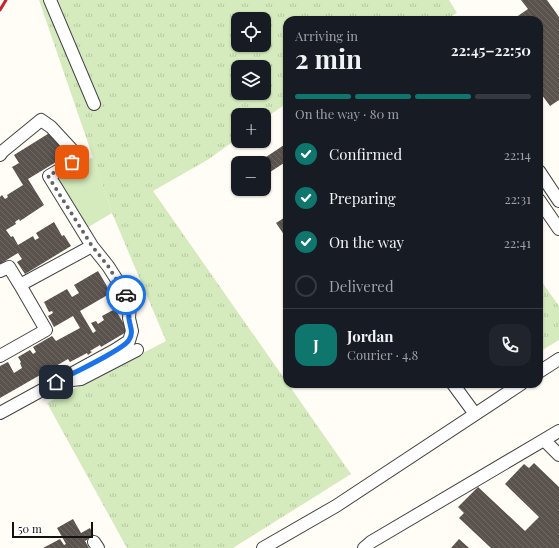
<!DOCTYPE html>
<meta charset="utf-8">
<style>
body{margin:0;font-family:"Playfair Display",serif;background:#20242c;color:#f1f3f6;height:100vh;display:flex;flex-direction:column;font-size:15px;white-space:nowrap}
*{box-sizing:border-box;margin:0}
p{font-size:13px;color:#9ea1a6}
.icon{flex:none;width:22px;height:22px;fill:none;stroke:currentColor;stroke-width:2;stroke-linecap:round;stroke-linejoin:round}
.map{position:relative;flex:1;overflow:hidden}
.drawer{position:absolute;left:283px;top:16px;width:260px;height:372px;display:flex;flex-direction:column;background:#171b24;border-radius:12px;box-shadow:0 1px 3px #0004}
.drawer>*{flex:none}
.fabs{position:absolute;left:231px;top:12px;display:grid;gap:8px}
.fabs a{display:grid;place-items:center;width:40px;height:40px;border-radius:8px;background:#171b24;box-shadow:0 1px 3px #0004;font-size:20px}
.scale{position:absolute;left:12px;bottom:10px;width:81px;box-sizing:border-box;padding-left:4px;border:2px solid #111;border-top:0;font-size:11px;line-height:14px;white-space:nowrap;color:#111;-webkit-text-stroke:3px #fff;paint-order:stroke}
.pin{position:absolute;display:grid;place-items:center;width:34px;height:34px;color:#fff;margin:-17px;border-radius:8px;box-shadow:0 2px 6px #0006}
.courier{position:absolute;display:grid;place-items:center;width:40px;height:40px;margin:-20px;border:3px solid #1a73e8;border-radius:50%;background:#fff;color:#222;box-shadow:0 1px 5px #0007}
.headline em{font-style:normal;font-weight:700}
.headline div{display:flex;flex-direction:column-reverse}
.headline{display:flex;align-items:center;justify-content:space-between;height:68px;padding:0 12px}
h1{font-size:26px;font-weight:700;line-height:30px}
.bar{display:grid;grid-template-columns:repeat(4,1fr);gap:6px 4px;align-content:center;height:48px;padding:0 12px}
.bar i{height:5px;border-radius:3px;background:#363941}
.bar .active{background:#0f766e}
.bar p{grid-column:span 4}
.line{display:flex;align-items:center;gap:10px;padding:0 12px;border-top:1px solid #363941}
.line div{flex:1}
.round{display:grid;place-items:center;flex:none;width:42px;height:42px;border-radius:12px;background:#20242c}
ol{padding:0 12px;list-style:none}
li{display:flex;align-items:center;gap:12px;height:44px}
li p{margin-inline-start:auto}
li .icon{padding:4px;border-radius:50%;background:#0f766e;color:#fff;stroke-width:4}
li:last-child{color:#9ea1a6}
li i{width:22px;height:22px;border:2px solid #363941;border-radius:50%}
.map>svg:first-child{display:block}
.grass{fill:url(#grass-tufts);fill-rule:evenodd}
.park{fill:#d5ebbd}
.building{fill:url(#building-back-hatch)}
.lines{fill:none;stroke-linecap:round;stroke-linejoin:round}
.minor-casing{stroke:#444;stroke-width:14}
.minor{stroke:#fff;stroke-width:12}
.rail{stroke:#c4262e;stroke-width:3}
.done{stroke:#646461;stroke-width:4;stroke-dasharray:0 7.2}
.route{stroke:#1a73e8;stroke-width:5}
</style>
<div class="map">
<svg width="559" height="548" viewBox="0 0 559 548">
<defs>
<pattern id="grass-tufts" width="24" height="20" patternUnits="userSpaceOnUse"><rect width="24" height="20" fill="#d5ebbd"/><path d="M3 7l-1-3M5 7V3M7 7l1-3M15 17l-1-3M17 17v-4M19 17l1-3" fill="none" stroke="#b6c8a1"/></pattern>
<pattern id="building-back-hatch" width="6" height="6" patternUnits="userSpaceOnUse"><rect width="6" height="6" fill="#5a524d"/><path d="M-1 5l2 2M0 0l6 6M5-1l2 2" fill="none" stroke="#6d6662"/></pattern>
</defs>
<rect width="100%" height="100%" fill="#fffdf5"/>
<path class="grass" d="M39 0H449L457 13 444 20H287V103L264 119V115H238V138L209 159 153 191 351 474 233 548H127L47 403 166 341 112 213ZM238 19H264V45H238ZM238 67H264V93H238Z
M539 278 559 306V340L539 352Z"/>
<path class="park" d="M93 157 112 213 87 228 57 177Z"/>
<path class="building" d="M521 0H547L559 17V100L550 106 539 91V20H512L528 9Z
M51 132 66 156 28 179 44 205 20 221 19 219 15 222 16 224 6 230 11 237 13 236 18 245 33 236 35 240 39 238 36 233 54 222 62 236 64 235 71 246 25 274 17 262 22 259 18 253 0 264V197L2 195 5 199 8 197 7 195 23 185 12 167 19 163 14 155Z
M287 143V161L264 176V163H257Z
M287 216V239L276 223Z
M98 271 111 293 80 311 93 333 96 331 91 323 96 321 98 324 104 320 102 316 115 309 128 331 101 347 100 345 90 351 92 352 88 355 87 353 70 362 68 359 0 398V366L8 362 14 373 22 368 20 363 21 362 18 357 30 350 33 354 36 352 33 347 52 336 56 341 80 328 73 316 54 327 48 316 53 313 52 311 49 312 44 302 67 289 72 297 79 293 74 285Z
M534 463 559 487V548H491L459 518 464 513 458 507 478 487 525 531 539 517 505 484 524 464 529 468Z
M73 519 81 533 90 528 94 536 85 541 89 548H43L60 539 64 545 66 544 57 528Z
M459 539 469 548H451Z"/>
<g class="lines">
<g class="minor-casing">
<path id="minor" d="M50 0 94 104
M0 155 3 151 41 120 51 127 76 154 73 162 49 176 92 246 108 266 124 291 130 305 129 318 132 331 129 341 115 350 0 413
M539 171 559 201
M539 200 559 229
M0 271 9 267 20 285 92 246
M0 356 46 330 20 285
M539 372 559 359
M63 381 81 379 137 350
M453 384 475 414
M544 440 559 455
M94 542 98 548
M263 548 336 506 521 384
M364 548 371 542 559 431"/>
</g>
<use href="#minor" class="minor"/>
<path class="rail" d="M0 10 6 0"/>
</g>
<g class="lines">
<path class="done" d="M72 162 48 176 92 246 108 266 126 295"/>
<path class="route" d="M56 382C69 375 123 350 129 340 134 332 130 327 129 319 128 308 131 307 126 295"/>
</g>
</svg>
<div class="fabs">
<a><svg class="icon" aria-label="locate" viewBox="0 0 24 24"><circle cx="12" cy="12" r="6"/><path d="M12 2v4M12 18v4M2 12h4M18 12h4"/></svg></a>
<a><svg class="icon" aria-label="layers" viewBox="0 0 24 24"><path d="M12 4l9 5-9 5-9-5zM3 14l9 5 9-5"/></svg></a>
<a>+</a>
<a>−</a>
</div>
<div class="scale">50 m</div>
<div class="pin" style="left:72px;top:162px;background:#ea580c"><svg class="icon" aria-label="bag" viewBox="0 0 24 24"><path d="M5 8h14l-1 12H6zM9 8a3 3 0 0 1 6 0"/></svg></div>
<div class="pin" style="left:56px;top:382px;background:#1f2937"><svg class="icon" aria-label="home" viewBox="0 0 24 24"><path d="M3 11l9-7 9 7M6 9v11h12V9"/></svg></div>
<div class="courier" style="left:126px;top:295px"><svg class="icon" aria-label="car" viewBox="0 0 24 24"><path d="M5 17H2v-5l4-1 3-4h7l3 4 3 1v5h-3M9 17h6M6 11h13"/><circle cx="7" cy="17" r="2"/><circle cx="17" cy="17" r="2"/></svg></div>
<section class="drawer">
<div class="headline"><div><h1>2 min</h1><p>Arriving in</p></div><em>22:45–22:50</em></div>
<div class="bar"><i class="active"></i><i class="active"></i><i class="active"></i><i></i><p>On the way · 80 m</p></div>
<ol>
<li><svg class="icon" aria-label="check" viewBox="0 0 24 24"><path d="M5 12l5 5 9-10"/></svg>Confirmed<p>22:14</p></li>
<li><svg class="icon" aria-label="check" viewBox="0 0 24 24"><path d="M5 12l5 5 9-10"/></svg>Preparing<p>22:31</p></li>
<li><svg class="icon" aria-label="check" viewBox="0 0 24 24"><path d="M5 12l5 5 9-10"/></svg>On the way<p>22:41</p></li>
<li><i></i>Delivered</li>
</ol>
<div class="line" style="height:72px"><b class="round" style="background:#0f766e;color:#fff">J</b><div><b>Jordan</b><p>Courier · 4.8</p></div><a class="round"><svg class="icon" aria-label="phone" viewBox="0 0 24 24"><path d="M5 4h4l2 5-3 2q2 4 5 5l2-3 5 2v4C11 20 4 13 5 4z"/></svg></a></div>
</section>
</div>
